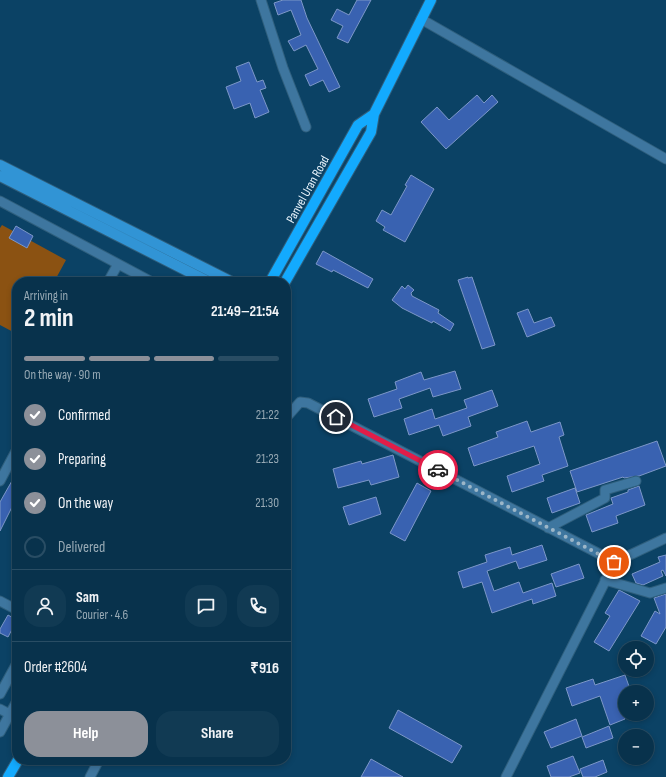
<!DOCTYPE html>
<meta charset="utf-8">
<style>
body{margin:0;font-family:"Sofia Sans Condensed",sans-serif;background:#113a53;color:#f1f3f6;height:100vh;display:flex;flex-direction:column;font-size:15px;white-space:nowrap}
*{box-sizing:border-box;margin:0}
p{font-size:13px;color:#98aab5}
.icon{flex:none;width:22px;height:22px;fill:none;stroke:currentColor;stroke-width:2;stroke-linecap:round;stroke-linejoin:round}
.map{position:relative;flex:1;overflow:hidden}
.side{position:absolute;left:12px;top:277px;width:279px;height:488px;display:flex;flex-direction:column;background:#08324c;border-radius:16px;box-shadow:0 2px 6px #0003,0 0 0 1px #294d64}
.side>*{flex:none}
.controls{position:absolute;left:618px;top:641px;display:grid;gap:8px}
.controls a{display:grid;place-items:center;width:36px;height:36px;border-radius:50%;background:#08324c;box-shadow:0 2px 6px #0003,0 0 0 1px #294d64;font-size:20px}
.pin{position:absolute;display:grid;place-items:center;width:34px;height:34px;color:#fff;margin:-17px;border:2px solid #fff;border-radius:50%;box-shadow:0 1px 4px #0007}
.courier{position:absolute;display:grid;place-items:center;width:40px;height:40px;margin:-20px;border:3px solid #e11d48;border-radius:50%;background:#fff;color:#222;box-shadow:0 1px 5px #0007}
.overview em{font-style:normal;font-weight:700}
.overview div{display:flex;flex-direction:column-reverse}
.overview{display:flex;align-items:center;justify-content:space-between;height:68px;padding:0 12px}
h1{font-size:26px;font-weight:700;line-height:30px}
.bar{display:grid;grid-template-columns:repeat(4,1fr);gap:6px 4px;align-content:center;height:48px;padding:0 12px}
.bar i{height:5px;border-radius:3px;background:#294d64}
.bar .current{background:#8c9099}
.bar p{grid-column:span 4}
.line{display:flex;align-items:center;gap:10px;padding:0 12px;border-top:1px solid #294d64}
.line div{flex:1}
.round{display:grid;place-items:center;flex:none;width:42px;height:42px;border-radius:16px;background:#113a53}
ol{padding:0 12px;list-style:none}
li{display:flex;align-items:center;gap:12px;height:44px}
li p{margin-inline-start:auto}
li .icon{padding:4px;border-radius:50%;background:#8c9099;color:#fff;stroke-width:4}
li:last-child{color:#98aab5}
li i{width:22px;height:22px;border:2px solid #294d64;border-radius:50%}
.action{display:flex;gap:8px;margin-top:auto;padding:8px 12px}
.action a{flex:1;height:46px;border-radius:16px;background:#8c9099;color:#fff;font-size:16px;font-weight:700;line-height:46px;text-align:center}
.action a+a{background:#113a53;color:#f1f3f6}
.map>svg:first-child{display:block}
.green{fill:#8b5212}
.building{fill:#3962b1;stroke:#7c97c8}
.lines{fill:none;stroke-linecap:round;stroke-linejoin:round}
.street-casing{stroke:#2f5f7d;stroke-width:11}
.secondary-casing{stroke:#2f5f7d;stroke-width:12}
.primary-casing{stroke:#2f5f7d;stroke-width:12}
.street{stroke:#3e769f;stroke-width:9}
.secondary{stroke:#3194d5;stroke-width:10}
.primary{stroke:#13aafe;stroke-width:10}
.done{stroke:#9cb6c8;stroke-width:4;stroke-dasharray:0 7.2}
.route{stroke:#e11d48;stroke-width:5}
.labels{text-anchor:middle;stroke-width:3;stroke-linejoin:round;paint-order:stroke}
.street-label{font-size:13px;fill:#eaf5fd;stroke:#0b4265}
</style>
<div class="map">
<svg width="666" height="777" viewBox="0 0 666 777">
<rect width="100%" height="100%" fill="#0b4265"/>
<path class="green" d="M2 225 66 260 54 282H17V334L0 325V228Z"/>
<path class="building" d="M283 0H301L307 18 340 87 329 92 323 80 310 86 305 75 318 69 306 45 294 51 288 41 301 35 291 10 278 15 274 3Z
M357 0H371L348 43 337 38 343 26 331 20 337 9 349 15Z
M249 62 257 82 263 80 266 88 260 90 269 112 255 118 250 103 234 109 226 87 241 81 236 67Z
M477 95 484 103 492 95 498 102 446 149 421 122 437 107 449 120Z
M411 175 434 189 405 242 383 230 385 227 376 221 382 210 391 215 407 186 405 185Z
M16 226 33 236 27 248 9 238Z
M323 251 373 279 368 288 333 270 332 272 316 264Z
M468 277V278L472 277 495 345 482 349 458 280Z
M408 285 414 290 411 293 412 296 439 310 438 313 454 324 450 331 433 321 432 323 402 308 392 300 402 286 405 289Z
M528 309 534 323 551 317 555 326 527 337 517 313Z
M455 371 461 389 433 397 430 388 399 399 402 408 374 417 368 399 397 389 395 382 421 372 424 380Z
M492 390 498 406 468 417 471 426 443 436 439 425 409 435 404 419 432 409 435 419 467 408 464 400Z
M527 421 531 432 560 422 564 435 559 437 568 466 542 475 544 481 512 492 507 476 540 464 534 446 474 466 468 448 498 437 496 432Z
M657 441 666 466 639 476 624 478 623 477 577 492 570 471Z
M393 455 399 477 371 485 369 480 338 488 333 469 361 461 362 464Z
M17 472V502L15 506 13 505 0 531V502Z
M417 483 431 491 405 541 390 533Z
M639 486 645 505 616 516 618 523 592 532 586 515 613 504 611 498 628 492V490Z
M575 488 580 503 552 513 547 498Z
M376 497 381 514 349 525 343 507Z
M542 545 547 560 519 569 516 561 487 571 494 591 519 582 523 593 552 583 556 596 533 604 532 599 492 613 482 582 463 588 458 572 487 562 485 555 510 547 512 555Z
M666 555V576L663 570 661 571 663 576 643 585 636 583 632 574 660 562 658 557Z
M579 564 584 578 556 587 551 574Z
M619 590 640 601 609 651 594 642 610 616 605 613Z
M666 594V627L656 644 641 636 655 611 660 614 654 598Z
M8 615 17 620 8 637 0 633V629Z
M625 675 631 692H625V719L610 725 600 696 572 706 566 688 593 679 595 685Z
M398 710 462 746 452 763 389 728Z
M576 719 582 736 551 748 544 732Z
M609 726 613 738 586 748 582 737Z
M573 756 580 773 569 777H551L547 766Z
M371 759 403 777H361Z
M603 760 607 772 595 777H583L580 769Z"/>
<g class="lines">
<g class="street-casing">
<path id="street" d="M261 0 283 68 306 127
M421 19 666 159
M0 201 152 282
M108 282 118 264
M286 418 300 402 308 403 615 562 506 777
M0 481 17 449
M548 528 605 498V490L636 481
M615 562 666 538
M605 580 650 593 666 588
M0 601 17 610
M0 694 17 663
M0 709 17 718
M0 732 17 701
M90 777 99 760"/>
</g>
<g class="secondary-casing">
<path id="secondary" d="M0 165 232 282
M0 176 209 282"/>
</g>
<g class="primary-casing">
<path id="primary" d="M270 282 358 125 374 114
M285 282 371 132 374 114 431 0
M8 777 18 760"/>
</g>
<use href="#street" class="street"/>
<use href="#secondary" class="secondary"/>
<use href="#primary" class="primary"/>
</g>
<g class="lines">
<path class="done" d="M438 470 614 562"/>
<path class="route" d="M336 417 438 470"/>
</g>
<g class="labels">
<g class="street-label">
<text transform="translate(307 189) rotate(-61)" y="5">Panvel Uran Road</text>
</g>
</g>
</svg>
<div class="controls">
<a><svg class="icon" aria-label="locate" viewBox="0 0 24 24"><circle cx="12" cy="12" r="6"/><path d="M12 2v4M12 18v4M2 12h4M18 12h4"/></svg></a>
<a>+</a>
<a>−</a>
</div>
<div class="pin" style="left:614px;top:562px;background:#ea580c"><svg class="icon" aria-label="bag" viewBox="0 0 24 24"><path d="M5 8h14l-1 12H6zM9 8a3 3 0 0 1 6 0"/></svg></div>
<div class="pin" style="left:336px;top:417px;background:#1f2937"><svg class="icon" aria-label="home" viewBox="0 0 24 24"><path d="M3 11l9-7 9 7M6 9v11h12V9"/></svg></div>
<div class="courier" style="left:438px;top:470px"><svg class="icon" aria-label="car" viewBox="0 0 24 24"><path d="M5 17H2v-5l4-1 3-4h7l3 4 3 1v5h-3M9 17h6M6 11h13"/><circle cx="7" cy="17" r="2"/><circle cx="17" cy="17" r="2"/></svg></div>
<section class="side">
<div class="overview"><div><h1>2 min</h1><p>Arriving in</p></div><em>21:49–21:54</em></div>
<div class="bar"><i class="current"></i><i class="current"></i><i class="current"></i><i></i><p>On the way · 90 m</p></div>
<ol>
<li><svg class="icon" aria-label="check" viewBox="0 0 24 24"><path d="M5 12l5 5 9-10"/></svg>Confirmed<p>21:22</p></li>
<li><svg class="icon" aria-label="check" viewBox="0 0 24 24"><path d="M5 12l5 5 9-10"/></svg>Preparing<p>21:23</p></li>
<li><svg class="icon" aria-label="check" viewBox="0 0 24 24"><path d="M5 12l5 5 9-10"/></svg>On the way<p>21:30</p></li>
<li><i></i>Delivered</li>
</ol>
<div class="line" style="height:72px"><a class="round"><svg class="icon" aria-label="person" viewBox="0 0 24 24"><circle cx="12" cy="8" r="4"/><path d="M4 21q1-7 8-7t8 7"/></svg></a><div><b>Sam</b><p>Courier · 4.6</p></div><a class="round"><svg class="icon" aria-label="chat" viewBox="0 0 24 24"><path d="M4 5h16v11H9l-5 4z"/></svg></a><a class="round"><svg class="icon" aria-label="phone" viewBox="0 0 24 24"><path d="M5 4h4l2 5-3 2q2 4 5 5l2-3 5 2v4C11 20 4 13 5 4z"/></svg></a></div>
<div class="line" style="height:52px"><div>Order #2604</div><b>₹916</b></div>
<div class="action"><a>Help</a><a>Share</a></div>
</section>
</div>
